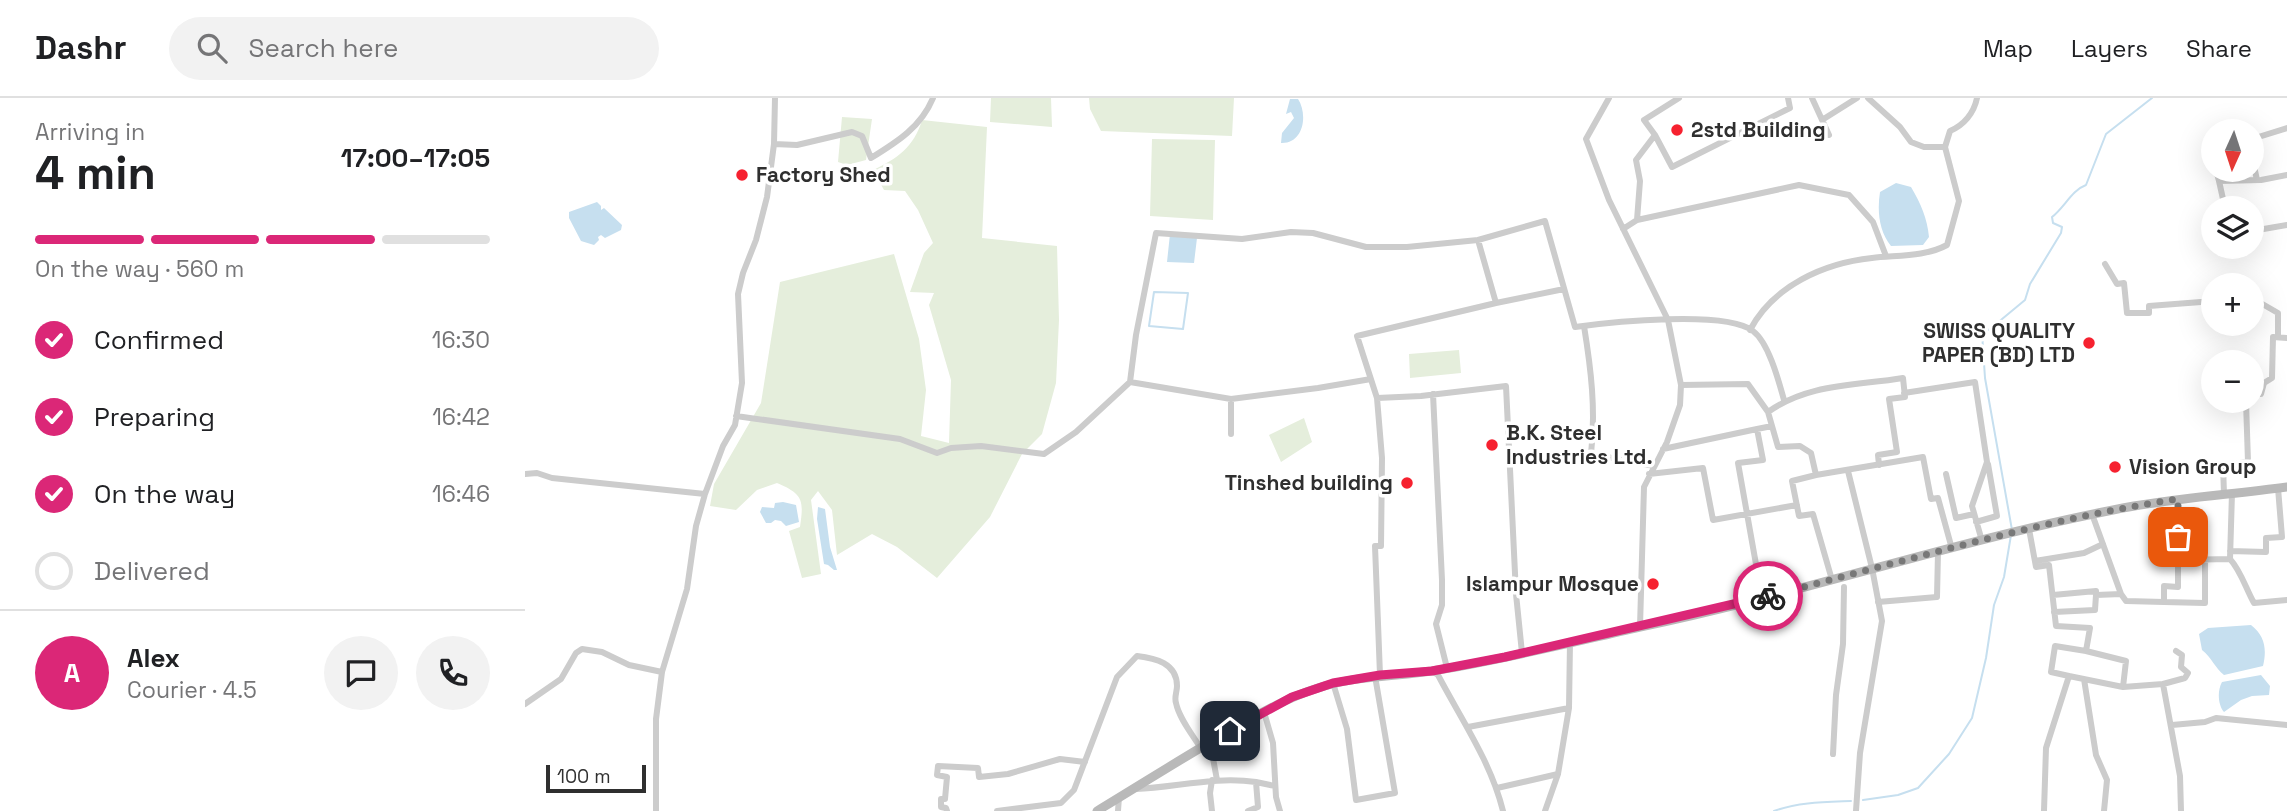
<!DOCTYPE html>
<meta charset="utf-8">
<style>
body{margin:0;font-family:"Space Grotesk",sans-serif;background:#f2f2f2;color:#202124;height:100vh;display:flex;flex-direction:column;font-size:26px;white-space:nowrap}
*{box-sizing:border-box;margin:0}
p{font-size:23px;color:#757577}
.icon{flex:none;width:38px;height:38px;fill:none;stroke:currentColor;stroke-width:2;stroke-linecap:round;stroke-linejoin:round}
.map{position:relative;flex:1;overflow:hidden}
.side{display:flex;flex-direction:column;background:#fff;width:525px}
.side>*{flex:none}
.needle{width:46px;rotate:183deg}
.fabs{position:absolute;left:1676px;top:21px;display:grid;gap:14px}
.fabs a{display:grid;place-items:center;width:63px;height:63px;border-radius:50%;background:#fff;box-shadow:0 7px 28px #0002;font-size:35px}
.scale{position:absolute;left:21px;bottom:18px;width:100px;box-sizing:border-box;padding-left:7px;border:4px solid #2f2f2f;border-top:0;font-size:19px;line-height:24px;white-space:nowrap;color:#2f2f2f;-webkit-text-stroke:5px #fff;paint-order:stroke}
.pin{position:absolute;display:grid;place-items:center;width:60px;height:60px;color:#fff;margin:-30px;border-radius:14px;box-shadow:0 4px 10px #0006}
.courier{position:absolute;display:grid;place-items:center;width:70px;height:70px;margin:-35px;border:5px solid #db2777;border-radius:50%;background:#fff;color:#222;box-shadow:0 2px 9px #0007}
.head em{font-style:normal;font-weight:700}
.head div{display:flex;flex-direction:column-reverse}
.head{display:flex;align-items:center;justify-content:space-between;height:119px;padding:0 35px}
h1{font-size:46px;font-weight:700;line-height:52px}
.bar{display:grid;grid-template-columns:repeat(4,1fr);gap:10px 7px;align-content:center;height:84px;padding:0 35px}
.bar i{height:9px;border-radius:5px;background:#e0e0e0}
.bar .selected{background:#db2777}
.bar p{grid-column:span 4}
.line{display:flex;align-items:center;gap:18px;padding:0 35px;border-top:2px solid #e0e0e0}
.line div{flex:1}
.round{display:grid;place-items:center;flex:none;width:74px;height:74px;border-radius:37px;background:#f2f2f2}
ol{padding:0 35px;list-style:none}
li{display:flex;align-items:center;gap:21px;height:77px}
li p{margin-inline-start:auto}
li .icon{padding:7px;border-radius:50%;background:#db2777;color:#fff;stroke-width:4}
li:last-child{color:#757577}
li i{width:38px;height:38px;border:4px solid #e0e0e0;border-radius:50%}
header{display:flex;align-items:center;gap:42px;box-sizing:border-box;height:98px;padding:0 35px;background:#fff;border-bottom:2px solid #e0e0e0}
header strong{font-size:33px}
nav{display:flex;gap:38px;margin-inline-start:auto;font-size:24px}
.search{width:490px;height:63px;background:#f2f2f2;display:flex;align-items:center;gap:18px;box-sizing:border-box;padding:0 24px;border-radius:38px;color:#757577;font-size:26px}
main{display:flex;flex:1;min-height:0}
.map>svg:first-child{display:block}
.green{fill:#e5eedc}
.water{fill:#c6dfef}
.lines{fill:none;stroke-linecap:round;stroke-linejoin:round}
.stream{stroke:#c6dfef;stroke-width:2}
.street{stroke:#ccc;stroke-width:6}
.secondary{stroke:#b9b9b9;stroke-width:9}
.done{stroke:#787878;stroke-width:7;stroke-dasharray:0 12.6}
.route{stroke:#db2777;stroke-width:9}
.poi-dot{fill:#f6212f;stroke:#fff;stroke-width:2.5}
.labels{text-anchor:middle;stroke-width:7;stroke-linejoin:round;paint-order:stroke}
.poi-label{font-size:21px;font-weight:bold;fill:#2f2f2f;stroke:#fff;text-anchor:start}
</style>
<header>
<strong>Dashr</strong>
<div class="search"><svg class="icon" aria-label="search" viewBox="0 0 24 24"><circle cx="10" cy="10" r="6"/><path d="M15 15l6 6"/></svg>Search here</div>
<nav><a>Map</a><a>Layers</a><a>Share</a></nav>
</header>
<main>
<section class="side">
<div class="head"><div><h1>4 min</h1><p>Arriving in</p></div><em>17:00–17:05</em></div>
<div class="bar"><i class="selected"></i><i class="selected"></i><i class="selected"></i><i></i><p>On the way · 560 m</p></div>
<ol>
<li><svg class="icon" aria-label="check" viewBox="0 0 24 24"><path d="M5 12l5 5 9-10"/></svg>Confirmed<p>16:30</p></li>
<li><svg class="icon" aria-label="check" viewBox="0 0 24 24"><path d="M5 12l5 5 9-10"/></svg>Preparing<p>16:42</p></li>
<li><svg class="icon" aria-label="check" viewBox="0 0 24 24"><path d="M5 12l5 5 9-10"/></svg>On the way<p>16:46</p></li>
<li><i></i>Delivered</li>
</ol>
<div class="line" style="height:126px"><b class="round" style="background:#db2777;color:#fff">A</b><div><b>Alex</b><p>Courier · 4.5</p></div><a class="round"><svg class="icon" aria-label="chat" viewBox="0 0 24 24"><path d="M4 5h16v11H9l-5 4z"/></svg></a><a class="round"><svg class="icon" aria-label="phone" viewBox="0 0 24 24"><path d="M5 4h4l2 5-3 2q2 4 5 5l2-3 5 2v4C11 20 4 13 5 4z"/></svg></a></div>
</section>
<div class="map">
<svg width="1762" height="713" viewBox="0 0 1762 713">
<rect width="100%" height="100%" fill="#fff"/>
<path class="green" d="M466 0H526L527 29 465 24Z
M564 0H709L707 38 576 33 565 11Z
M317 19 347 21 341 62 322 67 313 64Z
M397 22 462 29 457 140 532 148 534 222 531 285 517 336 497 356 465 419 412 480 372 449 347 436 312 457 307 412 293 393 286 402 296 476 277 480 264 433 275 429C279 402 278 396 252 385L232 392 211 412 185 408 189 386 236 305 255 184 369 156 394 241 401 292 396 338 424 345 426 282 404 207 409 195 385 194 399 155 408 145 393 112 380 93 359 92 348 72C372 61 389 49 397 22Z
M627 41 690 42 688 122 625 118Z
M934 252 936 275 885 280 884 256Z
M779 320 787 344 756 364 744 337Z"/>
<path class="water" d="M765 1H773C783 16 779 46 756 45L757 35 769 20 766 14 761 16Z
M1371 85 1386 89C1396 106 1402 120 1404 139L1398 147 1366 148C1354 133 1352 113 1355 94Z
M72 104 76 108V112L79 110 97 127 96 132 80 140 76 137 73 139 74 142 69 147 56 143 44 120V114Z
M645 136 672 140 669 165 642 164Z
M258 404 271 407 274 424 261 428 256 423 250 422 246 425H241L235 414 237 409 249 410 250 405Z
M293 409 300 411 305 449 312 472H309L303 467 299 466 292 421Z
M1726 527C1740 538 1742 551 1738 568L1699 577C1690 570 1687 560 1677 552L1674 536 1683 530Z
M1736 577 1745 588 1744 597 1727 598 1716 602 1699 614C1693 607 1692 593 1697 584Z"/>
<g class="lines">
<path class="stream" d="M629 194 663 195 658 231 624 228Z
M1487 432 1460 280 1457 235 1465 231 1500 202 1505 186 1536 135 1537 129 1528 125 1527 119C1539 110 1547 92 1561 87L1581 36 1627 0
M1338 702 1373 697 1393 690 1424 656 1447 620 1461 560 1469 507 1479 479 1486 437
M1249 713C1273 704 1300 704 1326 703"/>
<path class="street" d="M1084 0 1061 41 1084 102 1143 222 1156 287 1223 286 1243 314 1253 349 1275 348 1286 355 1291 377
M1287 0 1304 37
M1343 0 1375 29 1386 44 1399 49H1420
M1297 22 1332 0
M1705 33H1707
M1689 36 1687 53 1689 62
M1130 37 1119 22 1154 0
M1727 41 1762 30
M249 46 272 47 327 34 337 38 346 60C372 44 396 29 408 0
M1727 59 1732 82
M1691 72 1694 83
M1700 110 1694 83 1736 82 1762 77
M1112 122 1274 87 1324 97 1348 124 1361 158
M1098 131 1112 122 1115 83 1111 62 1130 37 1147 69 1265 10 1263 0
M1727 133 1762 127
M953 142 971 205 1039 191
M1580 166 1592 186 1599 185 1602 215H1624V208L1689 203
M1727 200 1753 215V239
M1059 228C1066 271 1071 312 1066 356L1129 368
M1225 232C1248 188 1299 165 1347 160 1372 157 1400 159 1422 147L1434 103 1420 49 1425 33C1439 27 1449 15 1452 0
M605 284 706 301
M1379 295 1450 284 1462 364 1447 408 1457 443
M908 296 917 482V507L911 526 922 570
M1727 296H1736L1739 285 1747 280 1748 239 1762 240
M852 300 832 238 971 205
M1243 314C1284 285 1330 288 1378 280L1380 299 1364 301 1372 354 1353 357 1354 367
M211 318 375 341 412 355 426 350 456 348 519 356 551 334 605 284 611 237 631 135 717 141 766 134 788 135 841 149H882L953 142 1020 123 1050 229C1086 224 1201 212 1228 233 1244 245 1254 284 1259 302
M706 336V301L793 290 846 281
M1138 351 1232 331
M1323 373 1347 470 1357 523 1335 655 1331 713
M0 376 12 375 27 380 180 396
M1124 376 1178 370 1188 422 1272 407
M1421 376 1431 420 1449 416
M1707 395 1705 461C1716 473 1721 491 1729 505L1762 502
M1699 396 1698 367 1723 364 1721 303
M1451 424 1472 418 1463 366
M1504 431 1511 469 1524 467 1531 528 1565 530 1561 553 1601 563 1598 589
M1705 453 1741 454V440L1757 439 1753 390
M1653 462 1705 461
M1510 463 1559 455 1578 446
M1307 482 1288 416 1274 418 1267 383 1291 377 1398 359 1406 401 1413 400 1427 451
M1596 496 1601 503 1639 504V488L1653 489V401
M1528 497 1571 493V497
M1237 500 1213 365 1238 362 1232 331 1247 328
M1353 504 1412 499 1413 454
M1639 504 1680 505V461
M1529 514 1570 512 1571 497 1596 496 1567 416
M1115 529 1119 389 1142 344 1155 307 1156 287
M1651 553 1657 557 1656 569 1663 575 1660 580 1638 586 1655 678 1656 713
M907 573 913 577C936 621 966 664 978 713
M855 577 850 448H856L857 360 852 300 896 298 981 288 991 496 997 555
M1544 578 1526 574 1530 548 1561 553
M1559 581 1571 657 1582 682 1579 713
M808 585 822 631 831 702 870 695 850 578
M0 606 36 581 51 555 57 551 77 554 104 567 137 574
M739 614 748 645 751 699 755 713
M1647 627 1680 624 1691 620 1762 627
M943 629 1044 610 1045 544
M685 644 692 682
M1308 656 1311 597 1318 546 1319 489
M972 690 1033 676 1044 610
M611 691C652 689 691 678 731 684
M131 713V621L137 574 162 491 171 428 180 396 198 348 210 327 217 285 213 196 218 175 231 142 242 99 249 46 250 0
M422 713 421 710 416 709V701H420L422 679 412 677 413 668 453 670 454 679 483 676 535 661 560 664
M472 713 536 705 549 692 592 579 612 558C630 560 652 565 652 588 652 594 649 599 651 605 654 620 667 636 675 649
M593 713 594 699
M687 713 685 695 687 682
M723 713 733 709 731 684 750 688
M1020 713 1033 676
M1519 713 1521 650 1544 578 1598 589 1638 586"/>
<path class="secondary" d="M572 713C618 685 664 656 711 629 736 615 762 600 790 591 830 577 872 579 913 572 981 561 1048 544 1115 529 1274 496 1429 443 1588 412 1646 400 1704 397 1762 389"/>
</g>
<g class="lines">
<path class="done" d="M1243 498C1379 464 1514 422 1653 401V439"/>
<path class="route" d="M705 633 767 599 808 585 855 577 907 573 980 559 1243 498"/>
</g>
<g class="poi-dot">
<circle cx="1152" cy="32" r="7"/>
<circle cx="217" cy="77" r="7"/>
<circle cx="1564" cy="245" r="7"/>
<circle cx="967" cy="347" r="7"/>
<circle cx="1590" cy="369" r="7"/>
<circle cx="882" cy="385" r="7"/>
<circle cx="1128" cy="486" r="7"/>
</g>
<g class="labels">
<g class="poi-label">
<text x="1166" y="39">2std Building</text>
<text x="231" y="84">Factory Shed</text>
<text x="1550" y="240" text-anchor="end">SWISS QUALITY<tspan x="1550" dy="24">PAPER (BD) LTD</tspan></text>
<text x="981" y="342">B.K. Steel<tspan x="981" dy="24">Industries Ltd.</tspan></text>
<text x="1604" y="376">Vision Group</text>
<text x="868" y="392" text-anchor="end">Tinshed building</text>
<text x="1114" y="493" text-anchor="end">Islampur Mosque</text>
</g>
</g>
</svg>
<div class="fabs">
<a><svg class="needle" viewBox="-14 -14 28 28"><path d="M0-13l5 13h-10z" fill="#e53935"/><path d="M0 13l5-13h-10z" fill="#757577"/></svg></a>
<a><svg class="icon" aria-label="layers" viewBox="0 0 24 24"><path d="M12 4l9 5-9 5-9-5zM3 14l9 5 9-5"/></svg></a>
<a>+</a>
<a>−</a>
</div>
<div class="scale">100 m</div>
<div class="pin" style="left:1653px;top:439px;background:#ea580c"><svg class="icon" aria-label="bag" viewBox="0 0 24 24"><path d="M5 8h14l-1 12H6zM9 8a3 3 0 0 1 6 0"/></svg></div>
<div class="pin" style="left:705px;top:633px;background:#1f2937"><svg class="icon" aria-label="home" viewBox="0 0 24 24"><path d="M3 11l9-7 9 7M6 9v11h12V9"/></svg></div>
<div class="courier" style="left:1243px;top:498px"><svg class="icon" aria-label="bike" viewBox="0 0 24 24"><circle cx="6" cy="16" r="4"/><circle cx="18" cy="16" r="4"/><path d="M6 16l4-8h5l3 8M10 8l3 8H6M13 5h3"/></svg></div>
</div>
</main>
